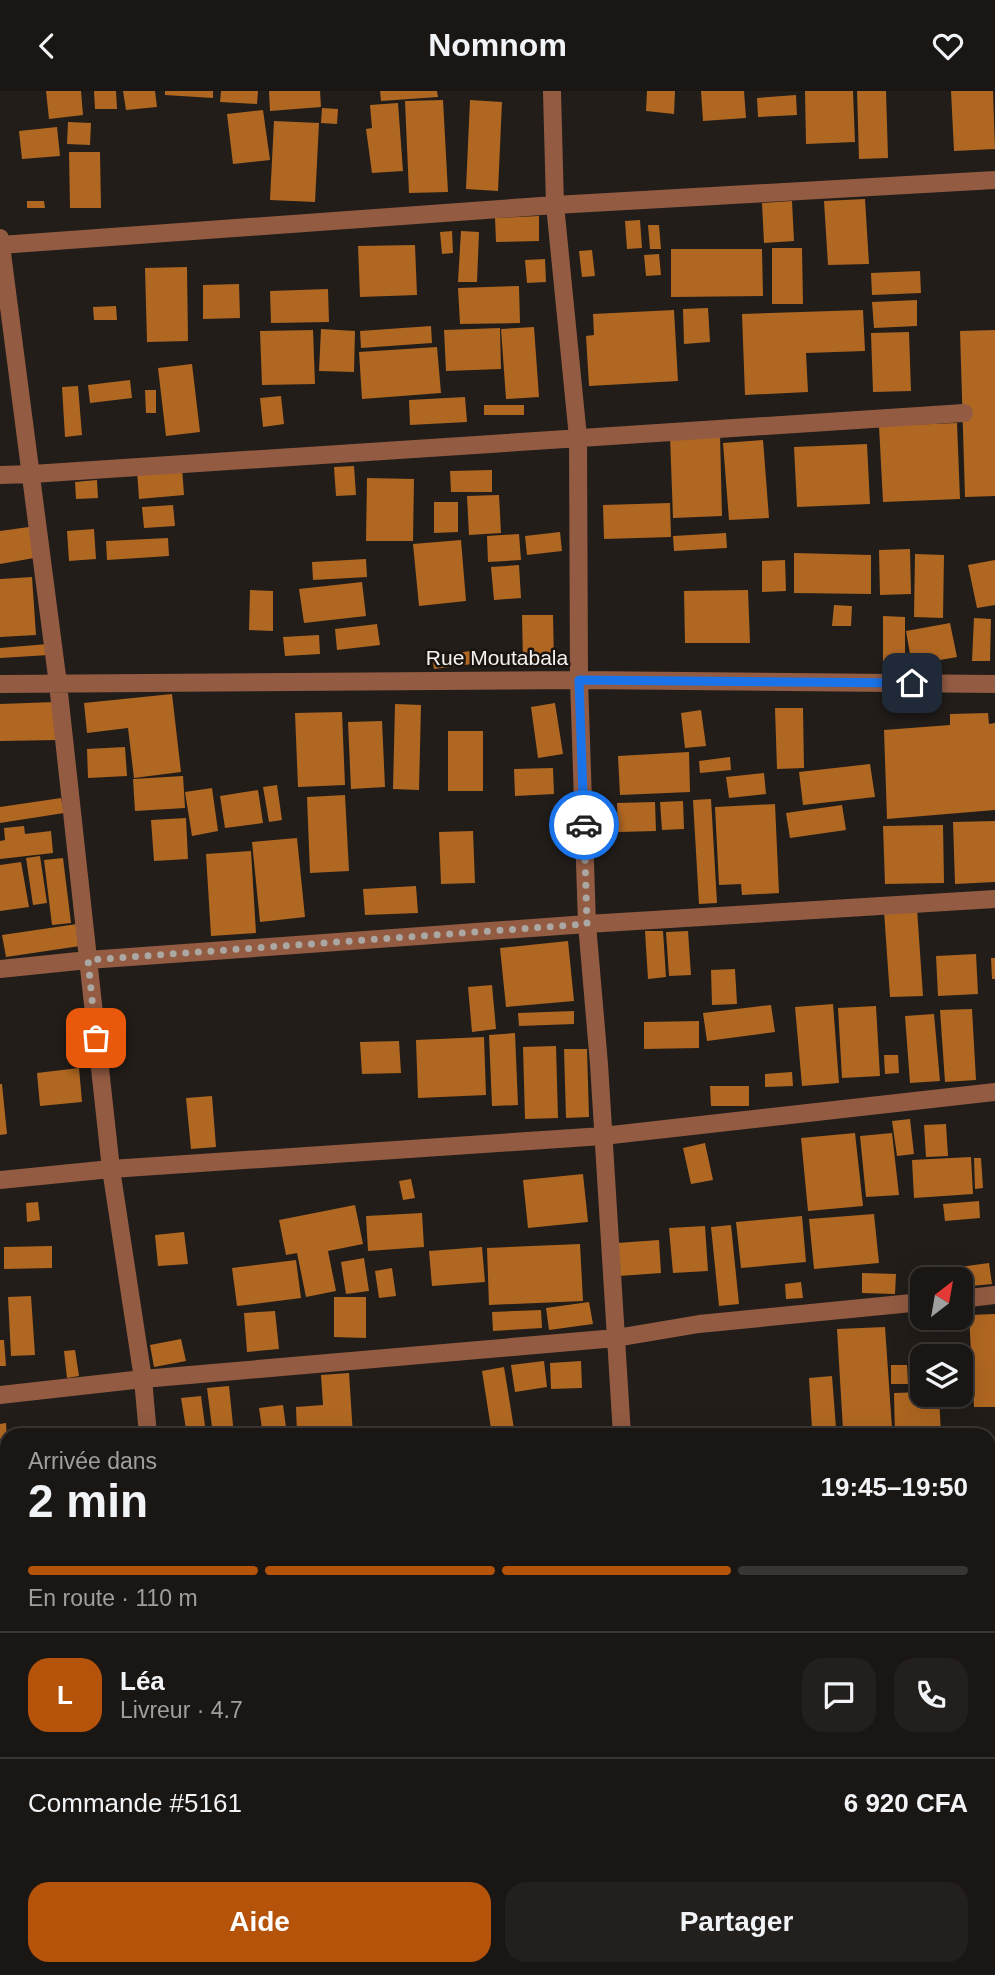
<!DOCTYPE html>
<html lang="fr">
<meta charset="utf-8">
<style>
body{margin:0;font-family:Helvetica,sans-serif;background:#231f1c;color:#f1f3f6;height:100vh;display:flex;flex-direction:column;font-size:26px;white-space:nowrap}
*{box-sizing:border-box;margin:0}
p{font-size:23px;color:#9f9fa0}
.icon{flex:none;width:38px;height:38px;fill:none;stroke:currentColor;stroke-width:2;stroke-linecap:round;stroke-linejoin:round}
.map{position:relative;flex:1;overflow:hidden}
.side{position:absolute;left:0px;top:1337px;width:996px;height:548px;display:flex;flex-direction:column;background:#1a1613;border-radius:21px 21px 0 0;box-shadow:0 7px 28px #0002,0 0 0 2px #383533}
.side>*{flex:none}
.needle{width:46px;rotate:31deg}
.fabs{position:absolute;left:910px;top:1176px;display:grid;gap:14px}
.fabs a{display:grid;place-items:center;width:63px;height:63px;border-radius:14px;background:#1a1613;box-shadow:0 7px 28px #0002,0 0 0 2px #383533;font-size:35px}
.pin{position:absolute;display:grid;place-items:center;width:60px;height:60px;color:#fff;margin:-30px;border-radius:14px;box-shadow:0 4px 10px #0006}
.courier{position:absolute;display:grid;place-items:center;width:70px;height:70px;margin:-35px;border:5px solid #1a73e8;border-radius:50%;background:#fff;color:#222;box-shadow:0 2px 9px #0007}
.overview em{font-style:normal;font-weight:600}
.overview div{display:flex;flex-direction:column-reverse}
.overview{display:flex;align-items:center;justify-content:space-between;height:119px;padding:0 28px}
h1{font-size:46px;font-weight:600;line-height:52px}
.bar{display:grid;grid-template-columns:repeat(4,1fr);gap:10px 7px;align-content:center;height:84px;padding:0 28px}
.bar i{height:9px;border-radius:5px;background:#383533}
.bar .current{background:#b45309}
.bar p{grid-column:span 4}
.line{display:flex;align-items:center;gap:18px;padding:0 28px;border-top:2px solid #383533}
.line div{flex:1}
.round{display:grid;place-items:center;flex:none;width:74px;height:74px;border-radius:21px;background:#231f1c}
.action{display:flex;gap:14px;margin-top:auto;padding:14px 28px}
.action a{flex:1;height:80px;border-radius:21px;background:#b45309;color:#fff;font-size:28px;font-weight:600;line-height:80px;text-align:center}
.action a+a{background:#231f1c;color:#f1f3f6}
header{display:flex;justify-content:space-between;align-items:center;height:91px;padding:0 28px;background:#1a1613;font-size:32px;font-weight:600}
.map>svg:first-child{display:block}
.building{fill:#b06721}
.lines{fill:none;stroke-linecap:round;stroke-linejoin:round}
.minor{stroke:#925b42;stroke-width:18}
.done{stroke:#aba7a3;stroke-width:7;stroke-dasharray:0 12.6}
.route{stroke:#1a73e8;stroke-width:9}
.labels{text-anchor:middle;stroke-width:5;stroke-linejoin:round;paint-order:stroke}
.street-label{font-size:21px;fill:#f5f1ee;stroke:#191410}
</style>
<header><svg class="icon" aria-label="back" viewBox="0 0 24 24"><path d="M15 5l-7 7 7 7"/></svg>Nomnom<svg class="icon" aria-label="heart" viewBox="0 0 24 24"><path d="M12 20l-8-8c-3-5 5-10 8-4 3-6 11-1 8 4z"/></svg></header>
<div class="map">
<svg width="995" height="1884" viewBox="0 0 995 1884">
<rect width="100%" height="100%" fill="#221d19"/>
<path class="building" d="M46 0H81L83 24 49 28Z
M94 0H116L117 18H95Z
M123 0H155L157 16 126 19Z
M165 0H213V7L165 4Z
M221 0H258L257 13 220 11Z
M269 0H320L321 16 270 20Z
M380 0H437L438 6 381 10Z
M647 0H675L674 23 646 20Z
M701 0H744L746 27 703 30Z
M805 0H853L855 51 806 53Z
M857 0H886L888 67 859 68Z
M951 0H993L995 58 954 60Z
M796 4 797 24 758 26 757 7Z
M443 9 448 101 409 102 405 10Z
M470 9 502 11 498 100 466 98Z
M398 12 403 80 372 82 366 38 372 37 370 14Z
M322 17 338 18 337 33 321 32Z
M263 19 270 69 233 73 227 23Z
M274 30 319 32 315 111 270 109Z
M68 31 91 32 90 54 67 53Z
M57 36 60 65 22 68 19 40Z
M69 61H100L101 117H70Z
M865 108 869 173 828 174 824 110Z
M27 110H44L45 117H27Z
M792 110 794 150 764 152 762 112Z
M539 125V150L496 151 495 127Z
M640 129 642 157 627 158 625 130Z
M648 134H659L661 158H650Z
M452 140 453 162 442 163 440 141Z
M461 140 479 141 477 191H458Z
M415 154 417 204 360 206 358 155Z
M772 157H802L803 213H772Z
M671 158H762L763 205 671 206Z
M592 159 595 185 582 186 579 160Z
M659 163 661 184 646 185 644 164Z
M545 168 546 191 527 192 525 169Z
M187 176 188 250 147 251 145 177Z
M920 180 921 202 872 204 871 182Z
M239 193 240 227 203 228V194Z
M519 195 520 232 460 233 458 197Z
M328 198 329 231 271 232 270 200Z
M917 209V235L874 237 872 211Z
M116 215 117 229H94L93 216Z
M708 217 710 251 684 253 683 218Z
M674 219 678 290 589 295 586 245 594 244 593 223Z
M863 219 865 260 806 262 808 301 745 304 742 223Z
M431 235 432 252 361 257 360 240Z
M534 236 539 306 506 308 501 238Z
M500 237 501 278 446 280 444 239Z
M321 238 355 240 354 281 319 280Z
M313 239 315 293 262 294 260 240Z
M995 239V405L965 406 960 240Z
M909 241 911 300 873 301 871 242Z
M437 256 441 302 362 308 359 261Z
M192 273 200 341 166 345 158 277Z
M130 289 132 307 90 312 88 294Z
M78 295 82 344 65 346 62 296Z
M145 299H156V322H146Z
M281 305 284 333 263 336 260 307Z
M465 306 467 331 410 334 409 309Z
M484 314H524V324H484Z
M957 332 960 408 883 411 879 335Z
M720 343 722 425 673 427 670 345Z
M763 349 769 427 729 429 723 352Z
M867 353 870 413 797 416 794 356Z
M354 375 356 404 336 405 334 376Z
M182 376 184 404 139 408 137 379Z
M492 379V401H451L450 380Z
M367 387 414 388 413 450H366Z
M97 389 98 407 76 408 75 391Z
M499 404 501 442 469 444 467 405Z
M434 411H458V441L434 442Z
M670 412 671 446 604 448 603 414Z
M173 414 175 435 144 437 142 416Z
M29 436 34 467 0 473V440Z
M94 438 96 468 69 470 67 440Z
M560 441 562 460 527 464 525 445Z
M726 442 727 457 674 460 673 445Z
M519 443 521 469 488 471 487 445Z
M168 447 169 465 107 469 106 450Z
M461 449 466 510 419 515 413 453Z
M910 458 911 503 880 504 879 459Z
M794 462 871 464V503L794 502Z
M915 463 944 464 943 527 914 526Z
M366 468 367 486 313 489 312 471Z
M785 469 786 500 762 501V470Z
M995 469V514L977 517 968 474Z
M519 474 521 507 494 509 491 476Z
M32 486 36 544 0 546V488Z
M362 491 366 525 304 532 299 498Z
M250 499 273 500V540L249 539Z
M748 499 750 552H685L684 500Z
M834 514 852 515 851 535H832Z
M522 524H553L554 571H523Z
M883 525 905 526V571H883Z
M974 527 991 528 990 570H972Z
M950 532 957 566 912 574 906 540Z
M377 533 380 554 337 559 335 538Z
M319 544 320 563 285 565 283 546Z
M48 553 49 564 0 567V557Z
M470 560 472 573 434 578 432 566Z
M172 603 181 681 134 687 128 637 87 642 84 612Z
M55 611 57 649 0 650V613Z
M555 612 563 663 538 667 531 616Z
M395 613 421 614 419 699 393 698Z
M775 617H803L804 677 777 678Z
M701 619 706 655 685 657 681 622Z
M342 621 345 694 298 696 295 622Z
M988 622 989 633 995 632V719L887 728 884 639 950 634V623Z
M382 630 385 696 351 698 348 631Z
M448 640H483V700H448Z
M125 656 127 685 88 687 87 658Z
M689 661 690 701 620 704 618 665Z
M730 666 731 679 700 682 699 670Z
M870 673 875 706 803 714 799 681Z
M553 677 554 703 515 705 514 678Z
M764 682 766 703 729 707 726 686Z
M183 685 185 717 135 720 133 688Z
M277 694 282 729 269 731 263 696Z
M212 697 218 740 192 745 185 701Z
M258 699 263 732 225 737 220 705Z
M345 704 349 780 310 782 307 706Z
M61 707 64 722 0 732V716Z
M711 708 717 812 699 813 693 709Z
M683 710 684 738 662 739 660 711Z
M655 711 656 740 618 741 617 712Z
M775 713 779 802 742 804 741 793 719 794 715 716Z
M842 714 846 739 790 747 786 722Z
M186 727 188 768 154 770 151 729Z
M995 730V791L955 793 953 731Z
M943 734 944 792 885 793 883 735Z
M24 735 25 743 51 740 53 762 0 768V750L5 749 4 737Z
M473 740 475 792 441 793 439 741Z
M297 747 305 826 260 831 252 751Z
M251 760 256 842 211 845 206 763Z
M40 765 47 812 33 814 26 767Z
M63 767 71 832 52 834 44 769Z
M21 771 29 816 0 820V774Z
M416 795 418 822 365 824 363 798Z
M917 818 923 905 890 906 884 820Z
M77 833 80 855 6 866 2 844Z
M645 840H663L666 886 648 888Z
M688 840 691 884 669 885 666 841Z
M568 850 574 910 506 916 500 857Z
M976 863 978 903 938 905 936 865Z
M991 867H995V888H992Z
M735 878 737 913 712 914 711 879Z
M492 894 496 938 472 941 468 896Z
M833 913 839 992 802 995 795 916Z
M771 914 775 941 707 950 703 922Z
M876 915 880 985 842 987 838 917Z
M972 918 976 989 945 991 940 919Z
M574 920V933L519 935 518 922Z
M934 923 940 990 910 992 905 925Z
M699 930V957L644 958V931Z
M515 942 518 1014 492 1015 489 944Z
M484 946 486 1004 418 1007 416 949Z
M399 950 401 982 362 983 360 951Z
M556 955 558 1027 525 1028 523 956Z
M564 958H587L589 1026 566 1027Z
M884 964H898L899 982 885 983Z
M79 977 82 1011 40 1015 37 982Z
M792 981 793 995 765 996V983Z
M0 993H2L7 1043 0 1044Z
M710 995H749V1015H711Z
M212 1005 216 1056 191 1058 186 1007Z
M910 1028 914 1063 897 1065 892 1030Z
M946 1033 948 1065 926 1066 924 1034Z
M855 1042 863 1115 808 1120 801 1047Z
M892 1042 899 1104 866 1106 860 1045Z
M705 1052 713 1089 691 1093 683 1057Z
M971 1066 973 1103 914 1107 912 1069Z
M974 1067H981L983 1097 975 1098Z
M583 1083 588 1131 528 1137 523 1089Z
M411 1088 415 1107 403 1109 399 1090Z
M979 1110 980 1127 945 1130 943 1113Z
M38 1111 40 1129 27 1131 26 1112Z
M355 1114 363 1153 328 1160 336 1200 306 1206 297 1162 286 1164 279 1129Z
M422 1122 424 1156 368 1160 366 1125Z
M874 1123 879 1172 814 1178 809 1128Z
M802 1125 806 1171 741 1177 736 1131Z
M731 1134 739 1213 719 1215 711 1136Z
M705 1135 708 1180 673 1182 669 1137Z
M184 1141 188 1173 158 1175 155 1144Z
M659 1149 661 1182 619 1185 617 1152Z
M580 1153 583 1210 489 1214 487 1157Z
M52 1155V1177L4 1178V1156Z
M482 1156 485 1191 432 1195 429 1160Z
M364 1167 369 1200 346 1203 341 1171Z
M296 1169 301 1207 237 1215 232 1177Z
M989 1172 992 1193 961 1196V1188H953L952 1177Z
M392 1177 396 1205 379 1207 375 1180Z
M862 1182 896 1183 895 1203 862 1202Z
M801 1191 803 1207 786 1208 785 1193Z
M31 1205 35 1264 11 1265 8 1206Z
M334 1206H366V1247L334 1246Z
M589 1211 593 1233 549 1239 546 1217Z
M541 1219 542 1237 493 1240 492 1221Z
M275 1220 279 1258 247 1261 244 1222Z
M995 1223V1316H974L969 1224Z
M885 1236 892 1337 843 1339 837 1238Z
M181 1248 186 1270 154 1276 150 1254Z
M0 1249H4L6 1275H0Z
M75 1259 79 1285 67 1287 64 1260Z
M544 1270 547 1296 515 1301 511 1274Z
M581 1270 582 1297 551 1298 550 1272Z
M891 1274H907L908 1293H891Z
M504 1276 515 1344H492L482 1280Z
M349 1282 353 1344H297L296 1316 323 1314 321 1284Z
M832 1285 836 1337 812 1338 809 1287Z
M229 1295 234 1344H213L207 1297Z
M922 1301V1304H939L941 1344H895L894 1302Z
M201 1305 205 1335 186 1338 181 1307Z
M283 1314 287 1344H263L259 1317Z
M6 1332 7 1347 0 1348V1333Z
M484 1336 486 1344H437V1342Z
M992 1465 995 1545H989V1466Z
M995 1551V1610L989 1611V1552Z
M0 1647H7V1699H0Z
M80 1878H125L126 1884H81Z
M265 1878H305V1884H265Z
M496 1878H534L535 1884H497Z
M542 1878H579V1884H543Z
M594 1878H608L609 1884H594Z"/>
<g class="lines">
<path class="minor" d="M552 0 555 114 578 346 579 589 587 833 599 973 622 1344
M0 147 58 593 111 1078 143 1288 148 1344
M0 154 555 114 995 89
M0 384 32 383 964 322
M0 593 579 589 995 593
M0 878 88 869 587 833 995 808
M0 1089 111 1078 603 1045 995 1001
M961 1208 995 1204
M0 1304 143 1288 616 1247 699 1233 922 1211
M989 1451H995
M0 1535 7 1534
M989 1640 995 1639
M0 1747 7 1746
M192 1878V1884
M643 1878V1884"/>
</g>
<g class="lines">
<path class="done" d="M96 947 88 869 587 833 584 734"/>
<path class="route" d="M584 734 579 589 912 592"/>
</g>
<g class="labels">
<g class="street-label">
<text x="497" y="574">Rue Moutabala</text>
</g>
</g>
</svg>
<div class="fabs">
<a><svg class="needle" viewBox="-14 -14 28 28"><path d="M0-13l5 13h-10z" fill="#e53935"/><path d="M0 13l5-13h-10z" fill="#9f9fa0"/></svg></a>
<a><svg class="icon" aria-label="layers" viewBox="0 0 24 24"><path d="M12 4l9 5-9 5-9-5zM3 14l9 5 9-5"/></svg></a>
</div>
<div class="pin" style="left:96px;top:947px;background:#ea580c"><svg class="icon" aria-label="bag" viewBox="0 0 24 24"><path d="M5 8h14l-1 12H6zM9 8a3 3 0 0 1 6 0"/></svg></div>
<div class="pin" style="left:912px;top:592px;background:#1f2937"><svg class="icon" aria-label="home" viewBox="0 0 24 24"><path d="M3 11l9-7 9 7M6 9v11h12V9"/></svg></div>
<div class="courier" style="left:584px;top:734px"><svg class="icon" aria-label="car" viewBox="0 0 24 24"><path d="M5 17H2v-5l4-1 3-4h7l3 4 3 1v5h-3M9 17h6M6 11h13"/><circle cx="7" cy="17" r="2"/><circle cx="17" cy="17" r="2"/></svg></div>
<section class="side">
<div class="overview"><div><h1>2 min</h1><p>Arrivée dans</p></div><em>19:45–19:50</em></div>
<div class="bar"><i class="current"></i><i class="current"></i><i class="current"></i><i></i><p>En route · 110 m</p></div>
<div class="line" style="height:126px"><b class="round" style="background:#b45309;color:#fff">L</b><div><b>Léa</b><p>Livreur · 4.7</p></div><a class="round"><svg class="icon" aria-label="chat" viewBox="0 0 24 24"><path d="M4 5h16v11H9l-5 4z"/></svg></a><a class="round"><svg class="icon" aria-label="phone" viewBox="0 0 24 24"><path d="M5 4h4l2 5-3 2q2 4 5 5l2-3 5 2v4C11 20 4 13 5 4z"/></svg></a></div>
<div class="line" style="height:91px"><div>Commande #5161</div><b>6 920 CFA</b></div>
<div class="action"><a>Aide</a><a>Partager</a></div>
</section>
</div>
